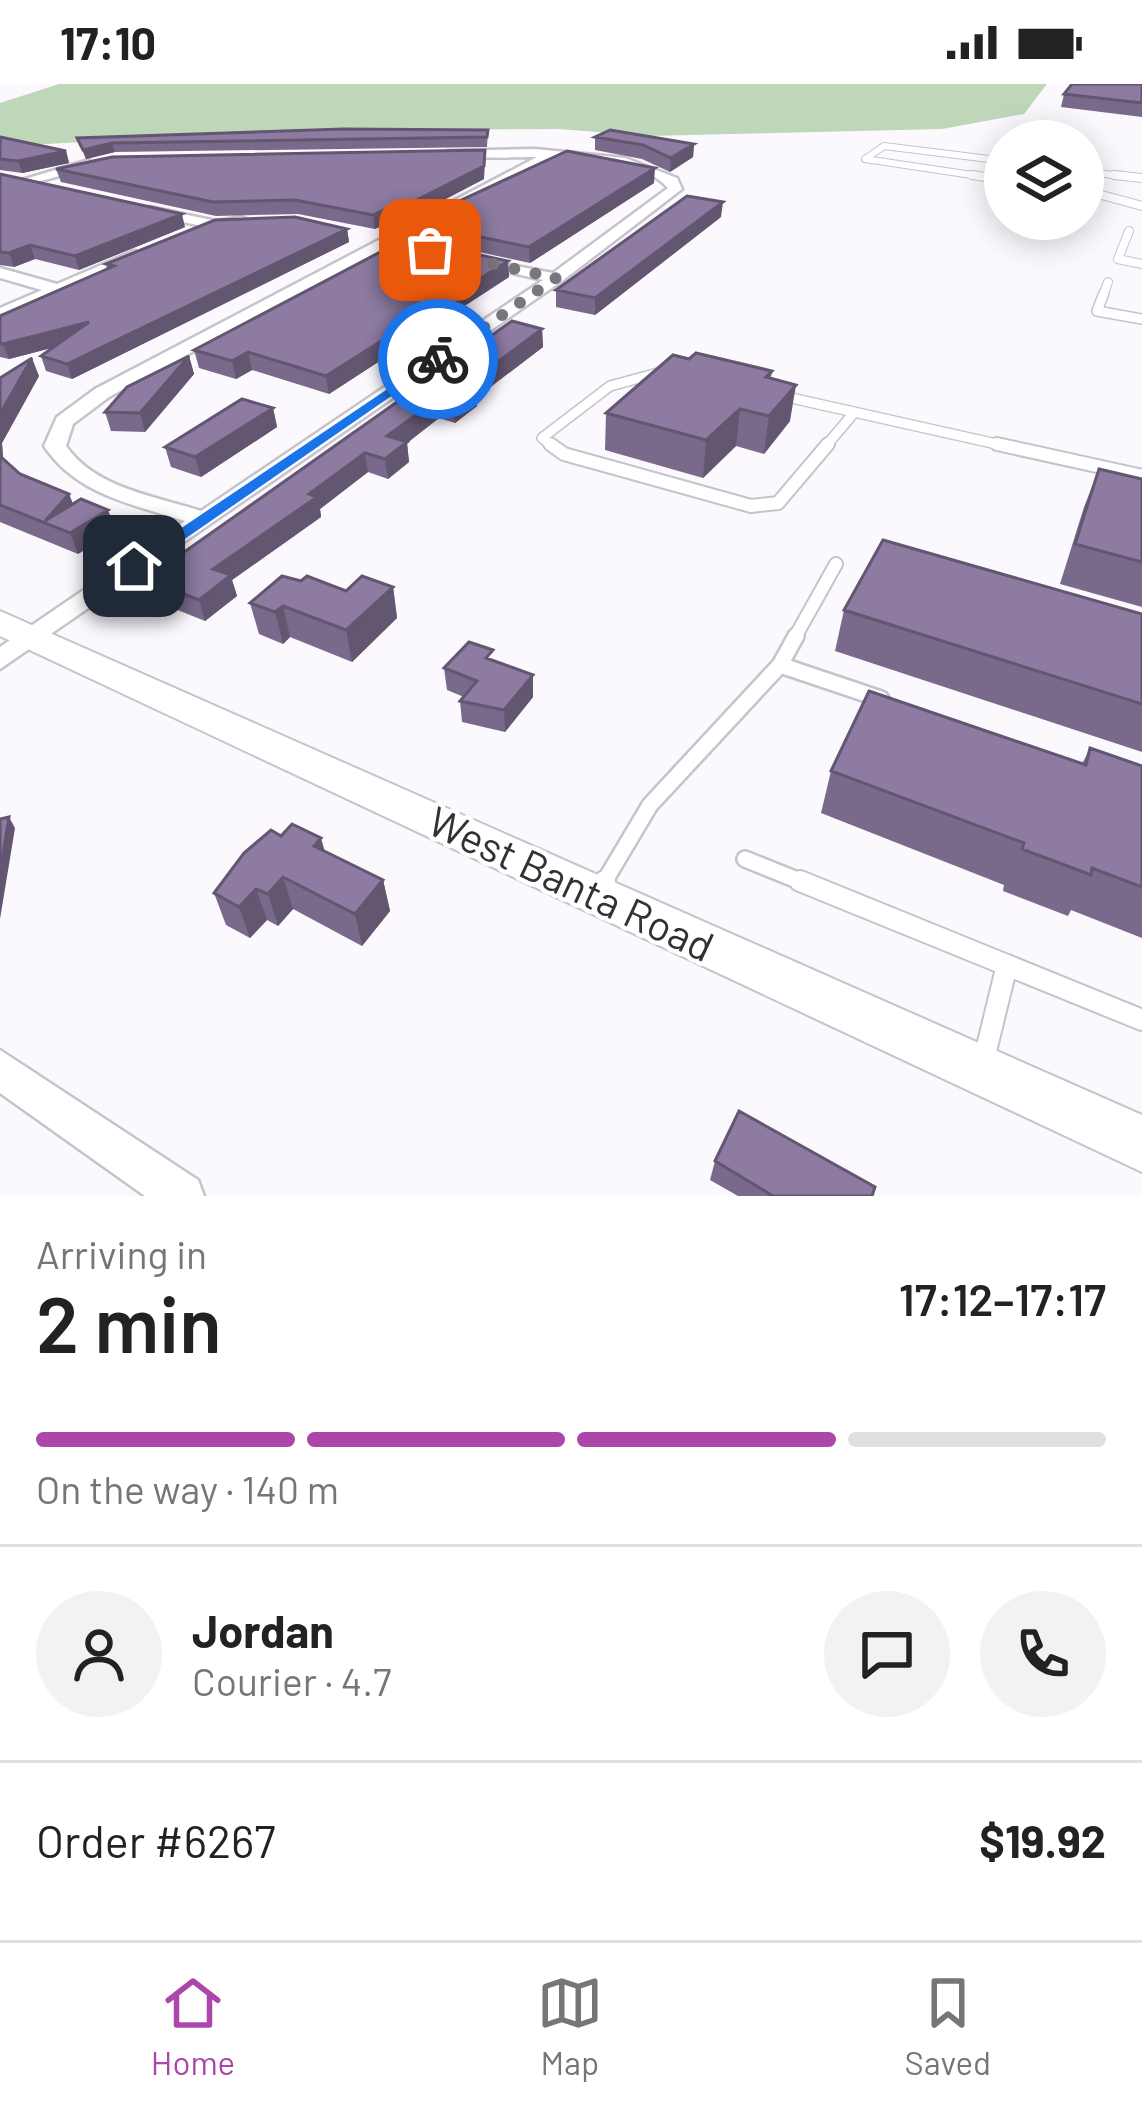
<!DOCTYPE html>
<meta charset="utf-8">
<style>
body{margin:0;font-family:Barlow,sans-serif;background:#f2f2f2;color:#222;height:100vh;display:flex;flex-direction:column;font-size:45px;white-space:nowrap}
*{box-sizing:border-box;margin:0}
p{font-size:39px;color:#767676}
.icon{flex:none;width:66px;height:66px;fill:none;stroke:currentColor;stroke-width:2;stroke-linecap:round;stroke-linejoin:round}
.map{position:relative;height:1112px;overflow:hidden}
.side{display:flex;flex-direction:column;background:#fff;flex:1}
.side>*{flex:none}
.buttons{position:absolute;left:984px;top:36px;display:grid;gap:24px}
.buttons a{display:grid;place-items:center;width:120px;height:120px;border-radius:50%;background:#fff;box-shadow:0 6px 30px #0003;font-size:60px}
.pin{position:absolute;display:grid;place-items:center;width:102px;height:102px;color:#fff;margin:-51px;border-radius:24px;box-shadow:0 6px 18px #0006}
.courier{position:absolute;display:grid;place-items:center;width:120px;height:120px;margin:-60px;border:9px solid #1a73e8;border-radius:50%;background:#fff;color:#222;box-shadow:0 3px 15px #0007}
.overview em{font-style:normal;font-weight:600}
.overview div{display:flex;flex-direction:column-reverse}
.overview{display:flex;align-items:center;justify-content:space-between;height:204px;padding:0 36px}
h1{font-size:78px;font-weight:600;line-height:90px}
.bar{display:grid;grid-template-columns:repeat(4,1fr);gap:18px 12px;align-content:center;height:144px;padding:0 36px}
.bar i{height:15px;border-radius:9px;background:#e0e0e0}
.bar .active{background:#ad46aa}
.bar p{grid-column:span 4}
.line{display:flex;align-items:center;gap:30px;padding:0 36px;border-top:3px solid #e0e0e0}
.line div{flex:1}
.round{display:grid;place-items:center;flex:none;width:126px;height:126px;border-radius:63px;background:#f2f2f2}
.status{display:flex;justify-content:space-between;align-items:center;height:84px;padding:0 60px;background:#fff;direction:ltr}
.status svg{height:33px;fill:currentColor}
.tabs{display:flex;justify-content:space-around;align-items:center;height:168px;border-top:3px solid #e0e0e0;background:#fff;font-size:33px;color:#767676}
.tabs a{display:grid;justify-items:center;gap:6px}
.tabs .active{color:#ad46aa}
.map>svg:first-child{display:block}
.green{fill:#bfd7b9}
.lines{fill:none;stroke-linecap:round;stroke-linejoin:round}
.lane-far5-casing{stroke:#c7c3cc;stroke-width:8}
.lane-far4-casing{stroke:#c7c3cc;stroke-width:10}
.lane-far3-casing{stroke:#c7c3cc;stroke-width:12}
.lane-far2-casing{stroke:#c7c3cc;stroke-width:16}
.lane-far1-casing{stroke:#c7c3cc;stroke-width:20}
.lane-casing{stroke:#c7c3cc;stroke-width:24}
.street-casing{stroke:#c7c3cc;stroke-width:5}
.secondary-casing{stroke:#c7c3cc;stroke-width:4}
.lane-far5{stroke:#fff;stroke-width:6}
.lane-far4{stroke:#fff;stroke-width:8}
.lane-far3{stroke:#fff;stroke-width:9}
.lane-far2{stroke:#fff;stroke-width:12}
.lane-far1{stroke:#fff;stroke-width:15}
.lane{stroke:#fff;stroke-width:20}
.street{fill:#fff;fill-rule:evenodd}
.secondary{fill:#fff;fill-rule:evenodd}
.wall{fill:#796a8b}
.shaded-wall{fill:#635671}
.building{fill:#8d7ba2;stroke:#635671;stroke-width:3}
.route{fill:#1a73e8}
.done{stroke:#79777b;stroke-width:12;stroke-dasharray:0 21.6}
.labels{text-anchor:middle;stroke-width:9;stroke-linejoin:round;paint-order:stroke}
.near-street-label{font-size:42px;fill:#333135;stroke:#fff}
</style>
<div class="status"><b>17:10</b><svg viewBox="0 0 49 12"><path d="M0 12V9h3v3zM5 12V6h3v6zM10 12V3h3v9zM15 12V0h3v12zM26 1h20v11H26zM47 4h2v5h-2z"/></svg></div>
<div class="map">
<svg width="1142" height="1112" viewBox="0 0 1142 1112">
<rect width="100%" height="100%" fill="#fbf8fe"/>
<path class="green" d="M59 0H1047L1024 30 942 45 648 52 559 45 307 46 27 61 0 56V19Z"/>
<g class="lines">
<g class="lane-far5-casing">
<path id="lane-far5" d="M1096 89 1142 94
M992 94 865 75 884 62 1005 77"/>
</g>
<g class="lane-far4-casing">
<path id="lane-far4" d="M972 91 1005 96
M1114 91 1142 94
M1083 106 1142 122
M1129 147 1118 175 1142 180
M1103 212 1108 198"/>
</g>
<g class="lane-far3-casing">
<path id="lane-far3" d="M1104 209 1097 227 1142 235
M778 311 1010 363
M554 363 542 354 610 302 669 286
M825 363 853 330"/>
</g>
<g class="lane-far2-casing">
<path id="lane-far2" d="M550 360 564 370 751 422 778 419 828 360
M997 360 1142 392
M794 555 836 480"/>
</g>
<g class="lane-far1-casing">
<path id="lane-far1" d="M780 581 796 552
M745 775 807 800
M603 800 650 721 780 581 881 615"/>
</g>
<g class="lane-casing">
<path id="lane" d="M800 797 1142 936
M599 807 605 797
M984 975 1007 881"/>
</g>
<g class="street-casing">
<path id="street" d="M535 65 625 74 677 94 682 105 562 197 0 585V563L185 437C132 420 77 411 44 362L57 333 95 305 537 73 451 74 447 67ZM553 73C589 74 643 76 668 104L553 189 469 173V179L543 196 201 427C154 412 95 404 66 362L73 340 109 313Z
M89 76 93 83 22 102 15 98Z
M150 123 216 137 242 133 249 137 216 145 145 130Z
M134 167 147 170 0 235V224L42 206 0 194V184L57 200Z
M0 966 198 1096 204 1112H145L0 1009Z"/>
</g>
<g class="secondary-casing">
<path id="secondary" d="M0 527 1142 1031V1088L0 552Z"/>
</g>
<use href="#lane-far5" class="lane-far5"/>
<use href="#lane-far4" class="lane-far4"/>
<use href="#lane-far3" class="lane-far3"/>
<use href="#lane-far2" class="lane-far2"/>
<use href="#lane-far1" class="lane-far1"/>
<use href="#lane" class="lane"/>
<use href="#street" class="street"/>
<use href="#secondary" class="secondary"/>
</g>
<path class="wall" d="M1142 0V33L1061 23 1064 10Z
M488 46 487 63 115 68 86 75 77 54Z
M0 53 66 67 69 79 22 89 0 86Z
M595 53 694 60 693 73 670 88 642 75 595 66Z
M485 66 484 95 392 143 390 138 375 145 298 130 216 132 61 98 56 85Z
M0 90 185 143 79 186 35 175 14 183 0 181Z
M654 99 530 179 414 154 412 139Z
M721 133 595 231 556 223V206Z
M347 145 349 158 72 295 46 287 41 272 51 264 9 275 0 273V232L107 186 106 180Z
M508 177 509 193 329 310 252 286 236 295 199 284 194 266Z
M542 245 543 263 476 314 477 322 455 339 439 334 407 359 409 378 388 395 368 388 320 425 321 433 232 496 237 512 205 537 160 519 153 498 165 489 163 483Z
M189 272 194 290 145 348 111 347 105 328Z
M689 275 772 287 771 295 790 337 764 370 736 362 703 394 605 366 606 329Z
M39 292 2 359 3 375 20 390 69 410 73 420 116 446 78 470 0 438V294Z
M273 324 277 343 201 393 171 383 165 363Z
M1099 385 1142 395V523L1060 500 1084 423Z
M393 503 397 534 352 578 290 553 283 560 259 550 250 519Z
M844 526 1142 530V668L835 567Z
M493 577 533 591V613L505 648 462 638 460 617 464 613 447 606 444 584Z
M1090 664 1142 682V854L1071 826 1068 832 1003 807 1004 801 821 729 831 687 1082 680Z
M281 752 325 767 383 796 390 827 362 862 293 825 278 842 267 836 250 854 226 841 214 809Z
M715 1077 872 1112H738L710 1096Z"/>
<path class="shaded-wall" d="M112 59 115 68 86 75 83 66Z
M694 60 693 73 670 88 671 74Z
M485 66 484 95 392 143 391 129Z
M66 67 69 79 22 89 18 77Z
M655 84 654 99 530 179 529 163Z
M723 118 721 133 595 231V214Z
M388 124 390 138 375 145 373 131Z
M182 130 185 143 79 186 75 172Z
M347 145 349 158 72 295 67 280Z
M30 161 35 175 14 183 9 169Z
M508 177 509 193 329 310 326 292Z
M89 238 94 253 9 275 3 260Z
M542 245 543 263 476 314 477 322 455 339 453 320 467 301Z
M248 268 252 286 236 295 232 277Z
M189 272 194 290 145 348 140 329Z
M32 274 39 292 2 359 4 387 0 378V330Z
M796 301 790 337 764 370 769 332Z
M438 315 439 334 407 359 409 378 388 395 385 375 387 352Z
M273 324 277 343 201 393 195 373Z
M740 325 736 362 703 394 706 356Z
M365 369 368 388 320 425 321 433 232 496 237 512 205 537 199 516 213 485Z
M69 410 77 430 45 437Z
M108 426 116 446 78 470 70 449Z
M393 503 397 534 352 578 346 546Z
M283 522 290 553 283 560 275 528Z
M533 591V613L505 648 504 626Z
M9 733 15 744 0 835V789Z
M321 754 330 786 314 762Z
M283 793 293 825 278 842 268 810Z
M383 796 390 827 362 862 355 830Z
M256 805 267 836 250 854 239 823Z"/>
<path class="building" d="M1072 0H1142V19L1064 10Z
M343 45 488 46 487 53 112 59 83 66 77 54Z
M610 46 694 60 671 74 643 61 595 53Z
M0 53 66 67 18 77 0 75Z
M485 66 484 82 391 129 388 124 373 131 295 116 213 118 56 85 112 73Z
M567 67 655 84 529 163 412 139Z
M0 90 182 130 75 172 30 161 9 169 0 168Z
M687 112 723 118 595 214 556 206Z
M295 133 347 145 67 280 41 272 89 238 3 260 0 259V232L114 182 106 180 215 136Z
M405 155 508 177 326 292 248 268 232 277 194 266Z
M512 237 542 245 467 301 475 303 453 320 438 315 387 352 407 358 385 375 365 369 309 410 317 413 213 485 231 491 199 516 153 498 170 486 163 483Z
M696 269 772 287 766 293 796 301 769 332 740 325 706 356 606 329 673 271 689 275Z
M189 272 140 329 105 328 127 303Z
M32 274 0 330V294Z
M242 315 273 324 195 373 165 363Z
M0 372 20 390 69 410 45 437 81 415 108 426 70 449 0 421Z
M1099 385 1142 395V478L1075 460Z
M883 456 1142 530V620L844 526Z
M282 492 301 497 307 492 346 507 362 492 393 503 346 546 283 522 275 528 250 519Z
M469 558 493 566 486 574 533 591 504 626 460 617 477 597 444 584Z
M869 607 1086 681 1090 664 1142 682V803L1092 784 1091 791 1022 765 1024 759 831 687Z
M9 733 0 789V735Z
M292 740 321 754 314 762 383 796 355 830 283 793 268 810 256 805 239 823 214 809 244 769 271 746 281 752Z
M739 1027 875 1103 872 1112H773L715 1077Z"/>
<path class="route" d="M438 271 442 277 140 486 125 482Z"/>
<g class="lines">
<path class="done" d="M430 166 556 194 438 275"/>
</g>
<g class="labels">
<g class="near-street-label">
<text transform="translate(571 800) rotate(25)" y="15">West Banta Road</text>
</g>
</g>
</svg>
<div class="buttons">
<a><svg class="icon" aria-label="layers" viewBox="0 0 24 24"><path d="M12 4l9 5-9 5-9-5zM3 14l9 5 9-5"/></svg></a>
</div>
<div class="pin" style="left:430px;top:166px;background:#ea580c"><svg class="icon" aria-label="bag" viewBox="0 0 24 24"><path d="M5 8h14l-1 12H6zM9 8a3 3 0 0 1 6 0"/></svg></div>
<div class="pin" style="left:134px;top:482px;background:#1f2937"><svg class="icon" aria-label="home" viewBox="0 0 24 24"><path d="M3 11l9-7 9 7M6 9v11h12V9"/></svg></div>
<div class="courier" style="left:438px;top:275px"><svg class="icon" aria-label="bike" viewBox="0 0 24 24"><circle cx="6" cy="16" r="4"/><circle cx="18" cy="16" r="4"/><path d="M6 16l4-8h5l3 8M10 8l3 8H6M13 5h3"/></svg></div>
</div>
<section class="side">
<div class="overview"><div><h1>2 min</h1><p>Arriving in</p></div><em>17:12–17:17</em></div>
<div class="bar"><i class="active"></i><i class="active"></i><i class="active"></i><i></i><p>On the way · 140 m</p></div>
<div class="line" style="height:216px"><a class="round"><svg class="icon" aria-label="person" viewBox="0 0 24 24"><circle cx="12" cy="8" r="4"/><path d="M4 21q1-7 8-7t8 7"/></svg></a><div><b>Jordan</b><p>Courier · 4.7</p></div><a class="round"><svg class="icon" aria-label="chat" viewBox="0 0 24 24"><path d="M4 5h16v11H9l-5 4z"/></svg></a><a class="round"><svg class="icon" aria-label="phone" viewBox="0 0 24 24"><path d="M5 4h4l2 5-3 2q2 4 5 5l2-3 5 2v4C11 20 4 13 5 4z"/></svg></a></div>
<div class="line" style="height:156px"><div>Order #6267</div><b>$19.92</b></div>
</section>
<nav class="tabs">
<a class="active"><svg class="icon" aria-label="home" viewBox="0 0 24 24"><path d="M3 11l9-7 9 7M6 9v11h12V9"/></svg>Home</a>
<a><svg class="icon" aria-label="map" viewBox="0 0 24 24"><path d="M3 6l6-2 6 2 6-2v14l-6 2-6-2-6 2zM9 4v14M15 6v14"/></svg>Map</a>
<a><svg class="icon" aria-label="saved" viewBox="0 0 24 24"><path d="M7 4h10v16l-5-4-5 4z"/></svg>Saved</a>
</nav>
